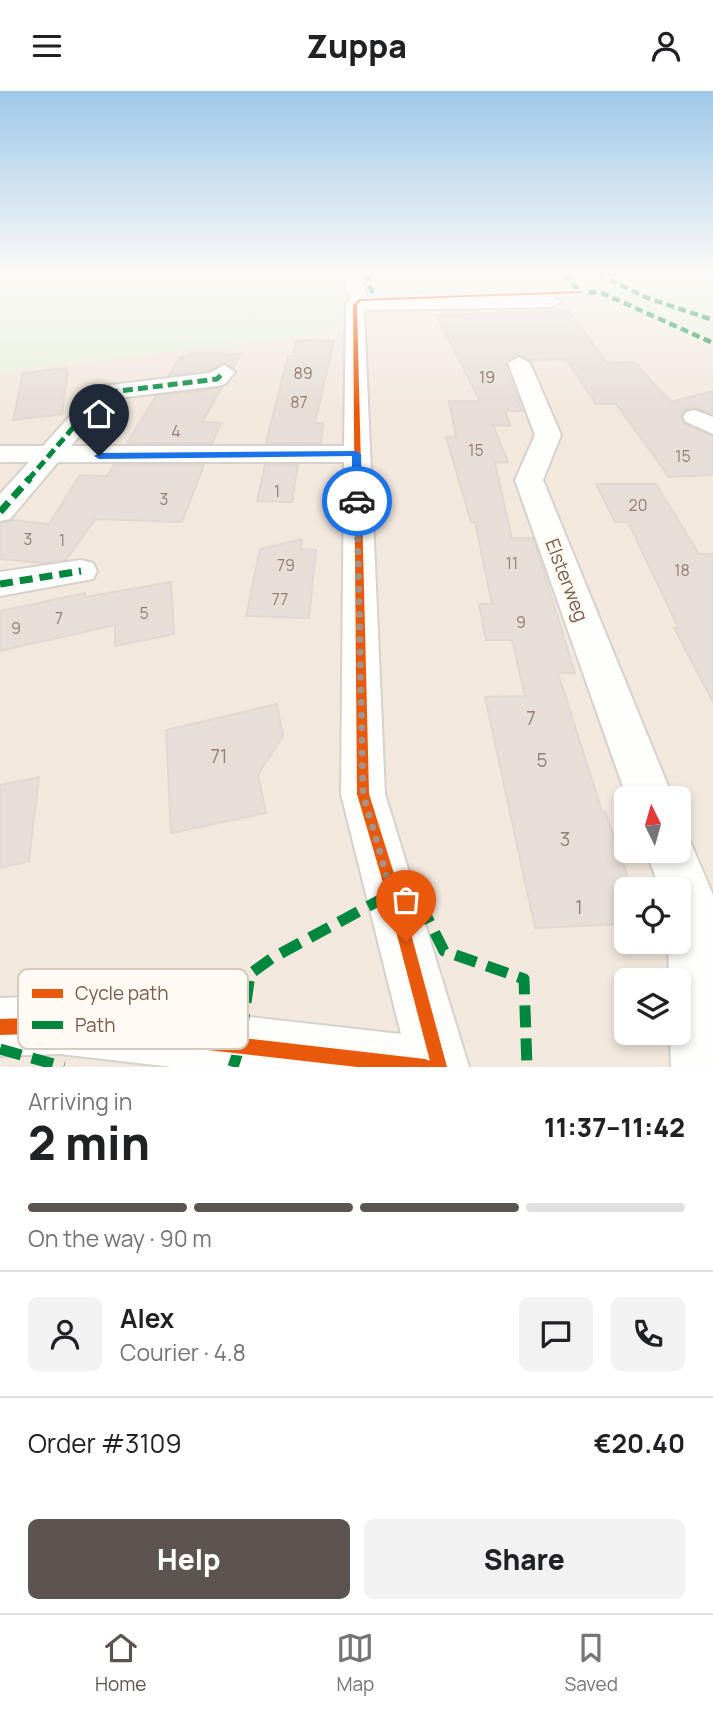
<!DOCTYPE html>
<meta charset="utf-8">
<style>
body{margin:0;font-family:Manrope,sans-serif;background:#f2f2f2;color:#202124;height:100vh;display:flex;flex-direction:column;font-size:26px;white-space:nowrap}
*{box-sizing:border-box;margin:0}
p{font-size:23px;color:#757577}
.icon{flex:none;width:38px;height:38px;fill:none;stroke:currentColor;stroke-width:2;stroke-linecap:round;stroke-linejoin:round}
.map{position:relative;height:976px;overflow:hidden}
.side{display:flex;flex-direction:column;background:#fff;flex:1}
.side>*{flex:none}
.needle{width:46px;rotate:355deg}
.fabs{position:absolute;left:614px;top:695px;display:grid;gap:14px}
.fabs a{display:grid;place-items:center;width:77px;height:77px;border-radius:10px;background:#fff;box-shadow:0 4px 10px #0003;font-size:35px}
.pin{position:absolute;display:grid;place-items:center;width:60px;height:60px;color:#fff;margin:-72px -30px;border-radius:50% 50% 50% 0;rotate:-45deg;box-shadow:0 0 7px #0007}
.pin .icon{rotate:45deg}
.courier{position:absolute;display:grid;place-items:center;width:70px;height:70px;margin:-35px;border:5px solid #1a73e8;border-radius:50%;background:#fff;color:#222;box-shadow:0 2px 9px #0007}
.overview em{font-style:normal;font-weight:800}
.overview div{display:flex;flex-direction:column-reverse}
.overview{display:flex;align-items:center;justify-content:space-between;height:119px;padding:0 28px}
h1{font-size:46px;font-weight:800;line-height:52px}
.bar{display:grid;grid-template-columns:repeat(4,1fr);gap:10px 7px;align-content:center;height:84px;padding:0 28px}
.bar i{height:9px;border-radius:5px;background:#e0e0e0}
.bar .on{background:#5c5450}
.bar p{grid-column:span 4}
.line{display:flex;align-items:center;gap:18px;padding:0 28px;border-top:2px solid #e0e0e0}
.line div{flex:1}
.round{display:grid;place-items:center;flex:none;width:74px;height:74px;border-radius:10px;background:#f2f2f2}
.button{display:flex;gap:14px;margin-top:auto;padding:14px 28px}
.button a{flex:1;height:80px;border-radius:10px;background:#5c5450;color:#fff;font-size:28px;font-weight:800;line-height:80px;text-align:center}
.button a+a{background:#f2f2f2;color:#202124}
header{display:flex;justify-content:space-between;align-items:center;height:91px;padding:0 28px;background:#fff;font-size:32px;font-weight:800}
.dock{display:flex;justify-content:space-around;align-items:center;height:98px;border-top:2px solid #e0e0e0;background:#fff;font-size:19px;color:#757577}
.dock a{display:grid;justify-items:center;gap:4px}
.dock .on{color:#5c5450}
.map>svg:first-child{display:block}
.residential{fill:#f2e8de;fill-rule:evenodd}
.green{fill:#e7f0db}
.building{fill:#e6ded7;stroke:#e2d8d2;stroke-width:2}
.lines{fill:none;stroke-linecap:round;stroke-linejoin:round}
.minor-casing{stroke:#d7d1cb;stroke-width:4}
.minor{fill:#fefefd;fill-rule:evenodd}
.quiet-far3{stroke:#00873e;stroke-width:4.5;stroke-dasharray:8 4.5;stroke-linecap:butt}
.quiet-far2{stroke:#00873e;stroke-width:5;stroke-dasharray:10 5;stroke-linecap:butt}
.quiet-far1{stroke:#00873e;stroke-width:7;stroke-dasharray:13 7;stroke-linecap:butt}
.quiet{stroke:#00873e;stroke-width:11;stroke-dasharray:22 11;stroke-linecap:butt}
.cycleway-casing{stroke:#fffaf3;stroke-width:4}
.cycleway{fill:#e8590c;fill-rule:evenodd}
.route{fill:#1a73e8}
.done{stroke:#a69286;stroke-width:7;stroke-dasharray:0 12.6}
.labels{text-anchor:middle;stroke-width:7;stroke-linejoin:round;paint-order:stroke}
.number-label{font-size:16px;fill:#977e72}
.street-label{font-size:19px;fill:#7a5c4d;stroke:#fffaf3}
.near-number-label{font-size:19px;fill:#977e72}
.key{fill:#fffaf3;stroke:#d7cbc1;stroke-width:2}
.key-label{font-size:19px;fill:#7a5c4d}
</style>
<header><svg class="icon" aria-label="menu" viewBox="0 0 24 24"><path d="M4 6h16M4 12h16M4 18h16"/></svg>Zuppa<svg class="icon" aria-label="person" viewBox="0 0 24 24"><circle cx="12" cy="8" r="4"/><path d="M4 21q1-7 8-7t8 7"/></svg></header>
<div class="map">
<svg width="713" height="976" viewBox="0 0 713 976">
<rect width="100%" height="100%" fill="#f9f5f0"/>
<path class="residential" d="M592 204 713 257V976H0V280L342 240H366L365 212ZM626 707H679V760H626ZM626 798H679V850H626ZM626 889H679V942H626Z"/>
<path class="green" d="M352 183 367 240H342L0 280V184Z
M713 183V257L592 204 365 212 359 184Z"/>
<path class="building" d="M568 219 607 272 634 271 671 311 713 300V323L694 316 685 318 681 325 685 333 713 345V384L669 386 616 313H596L566 268 530 269 518 264 503 269 522 320H505L510 335 493 334 508 371 495 372 512 447H533L542 475 575 582H558L602 720H605L632 798H626V833L535 837 485 606 525 605 512 549H486L479 513H492L475 431H471L446 346H456L449 310H480L436 224Z
M296 249 334 250 315 332H323L321 352H266L288 265H293Z
M195 262 241 263 233 277 223 272 209 279 169 284 180 266Z
M66 277 68 280 62 323 13 329 23 282Z
M222 297 202 331 221 332 212 352H127L156 305Z
M114 374H204L182 431 95 428 66 469 42 472 0 468V432L13 429 49 433 80 384 107 385Z
M265 374H298L292 411 257 410Z
M596 393H656L699 463H713V611L674 537 678 536 628 431H615Z
M302 448 301 458 316 459 309 527 246 525 260 458Z
M171 491 174 543 115 555V534L0 560V520L85 502V506Z
M277 613 283 645 258 684 266 722 171 742 166 639Z
M39 686 29 770 0 777V694Z"/>
<g class="lines">
<g class="minor-casing">
<path id="minor" d="M344 183H360L368 208 552 206 561 211 552 216 364 219 385 703 469 976H172L60 963 0 965V907L60 905 401 943 341 703 344 371H58L10 428 0 430V403L29 371H0V355H43L95 297 103 295 210 282 224 274 235 281 225 293 217 295 110 308 71 355H344L346 214 350 209Z
M519 266 530 272 561 344 543 389 673 707H627L515 389 535 344 508 272Z
M695 319 713 326V343L686 331 683 326 686 321Z
M81 469 93 472 97 480 93 488 0 505V481Z
M679 740 687 743 713 804V976H671L670 942H679V889H669L668 850H679V798H660L646 760H679Z"/>
</g>
<use href="#minor" class="minor"/>
<path class="quiet-far3" d="M365 183 375 208
M565 183 580 201
M598 183 645 206 713 229
M576 201 602 202 713 252"/>
<path class="quiet-far2" d="M28 389 103 302 217 288 224 281"/>
<path class="quiet-far1" d="M0 421 30 387
M0 493 81 480"/>
<path class="quiet" d="M0 958 64 976
M233 976 240 955 250 883 272 867 393 802 412 796 444 860 524 888 527 976"/>
<g class="cycleway-casing">
<path id="cycleway" d="M580 200H582V202L360 210 357 214 369 703 400 802 447 976H357L60 942 0 944V928L60 926 425 968 430 970 386 802 357 703 353 214 359 208Z"/>
</g>
<use href="#cycleway" class="cycleway"/>
</g>
<linearGradient id="sky" x2="0" y2="1"><stop stop-color="#9ec9e9"/><stop offset="0.57" stop-color="#fcfaf8"/><stop offset="1" stop-color="#fcfaf8" stop-opacity="0"/></linearGradient>
<rect width="713" height="320" fill="url(#sky)"/>
<path class="route" d="M356 360 361 363 362 410 357 413 352 410V365L99 368 94 365 99 362Z"/>
<g class="lines">
<path class="done" d="M357 410 363 703 406 851"/>
</g>
<g class="labels">
<g class="number-label">
<text x="303" y="288">89</text>
<text x="487" y="292">19</text>
<text x="299" y="317">87</text>
<text x="176" y="346">4</text>
<text x="476" y="365">15</text>
<text x="683" y="371">15</text>
<text x="277" y="406">1</text>
<text x="164" y="414">3</text>
<text x="638" y="420">20</text>
<text x="28" y="454">3</text>
<text x="62" y="455">1</text>
<text x="512" y="478">11</text>
<text x="286" y="480">79</text>
<text x="682" y="485">18</text>
<text x="280" y="514">77</text>
<text x="144" y="528">5</text>
<text x="59" y="533">7</text>
<text x="521" y="537">9</text>
<text x="16" y="543">9</text>
</g>
<g class="street-label">
<text transform="translate(567 489) rotate(69)" y="7">Elsterweg</text>
</g>
<g class="near-number-label">
<text x="531" y="634">7</text>
<text x="219" y="672">71</text>
<text x="542" y="676">5</text>
<text x="565" y="755">3</text>
<text x="579" y="823">1</text>
</g>
</g>
<rect x="18" y="878" width="230" height="80" rx="10" class="key"/>
<rect x="32" y="898" width="31" height="9" fill="#e8590c"/>
<rect x="32" y="930" width="31" height="8" fill="#00873e"/>
<g class="key-label">
<text x="75" y="909">Cycle path</text>
<text x="75" y="941">Path</text>
</g>
</svg>
<div class="fabs">
<a><svg class="needle" viewBox="-14 -14 28 28"><path d="M0-13l5 13h-10z" fill="#e53935"/><path d="M0 13l5-13h-10z" fill="#757577"/></svg></a>
<a><svg class="icon" aria-label="locate" viewBox="0 0 24 24"><circle cx="12" cy="12" r="6"/><path d="M12 2v4M12 18v4M2 12h4M18 12h4"/></svg></a>
<a><svg class="icon" aria-label="layers" viewBox="0 0 24 24"><path d="M12 4l9 5-9 5-9-5zM3 14l9 5 9-5"/></svg></a>
</div>
<div class="pin" style="left:406px;top:851px;background:#ea580c"><svg class="icon" aria-label="bag" viewBox="0 0 24 24"><path d="M5 8h14l-1 12H6zM9 8a3 3 0 0 1 6 0"/></svg></div>
<div class="pin" style="left:99px;top:365px;background:#1f2937"><svg class="icon" aria-label="home" viewBox="0 0 24 24"><path d="M3 11l9-7 9 7M6 9v11h12V9"/></svg></div>
<div class="courier" style="left:357px;top:410px"><svg class="icon" aria-label="car" viewBox="0 0 24 24"><path d="M5 17H2v-5l4-1 3-4h7l3 4 3 1v5h-3M9 17h6M6 11h13"/><circle cx="7" cy="17" r="2"/><circle cx="17" cy="17" r="2"/></svg></div>
</div>
<section class="side">
<div class="overview"><div><h1>2 min</h1><p>Arriving in</p></div><em>11:37–11:42</em></div>
<div class="bar"><i class="on"></i><i class="on"></i><i class="on"></i><i></i><p>On the way · 90 m</p></div>
<div class="line" style="height:126px"><a class="round"><svg class="icon" aria-label="person" viewBox="0 0 24 24"><circle cx="12" cy="8" r="4"/><path d="M4 21q1-7 8-7t8 7"/></svg></a><div><b>Alex</b><p>Courier · 4.8</p></div><a class="round"><svg class="icon" aria-label="chat" viewBox="0 0 24 24"><path d="M4 5h16v11H9l-5 4z"/></svg></a><a class="round"><svg class="icon" aria-label="phone" viewBox="0 0 24 24"><path d="M5 4h4l2 5-3 2q2 4 5 5l2-3 5 2v4C11 20 4 13 5 4z"/></svg></a></div>
<div class="line" style="height:91px"><div>Order #3109</div><b>€20.40</b></div>
<div class="button"><a>Help</a><a>Share</a></div>
</section>
<nav class="dock">
<a class="on"><svg class="icon" aria-label="home" viewBox="0 0 24 24"><path d="M3 11l9-7 9 7M6 9v11h12V9"/></svg>Home</a>
<a><svg class="icon" aria-label="map" viewBox="0 0 24 24"><path d="M3 6l6-2 6 2 6-2v14l-6 2-6-2-6 2zM9 4v14M15 6v14"/></svg>Map</a>
<a><svg class="icon" aria-label="saved" viewBox="0 0 24 24"><path d="M7 4h10v16l-5-4-5 4z"/></svg>Saved</a>
</nav>
